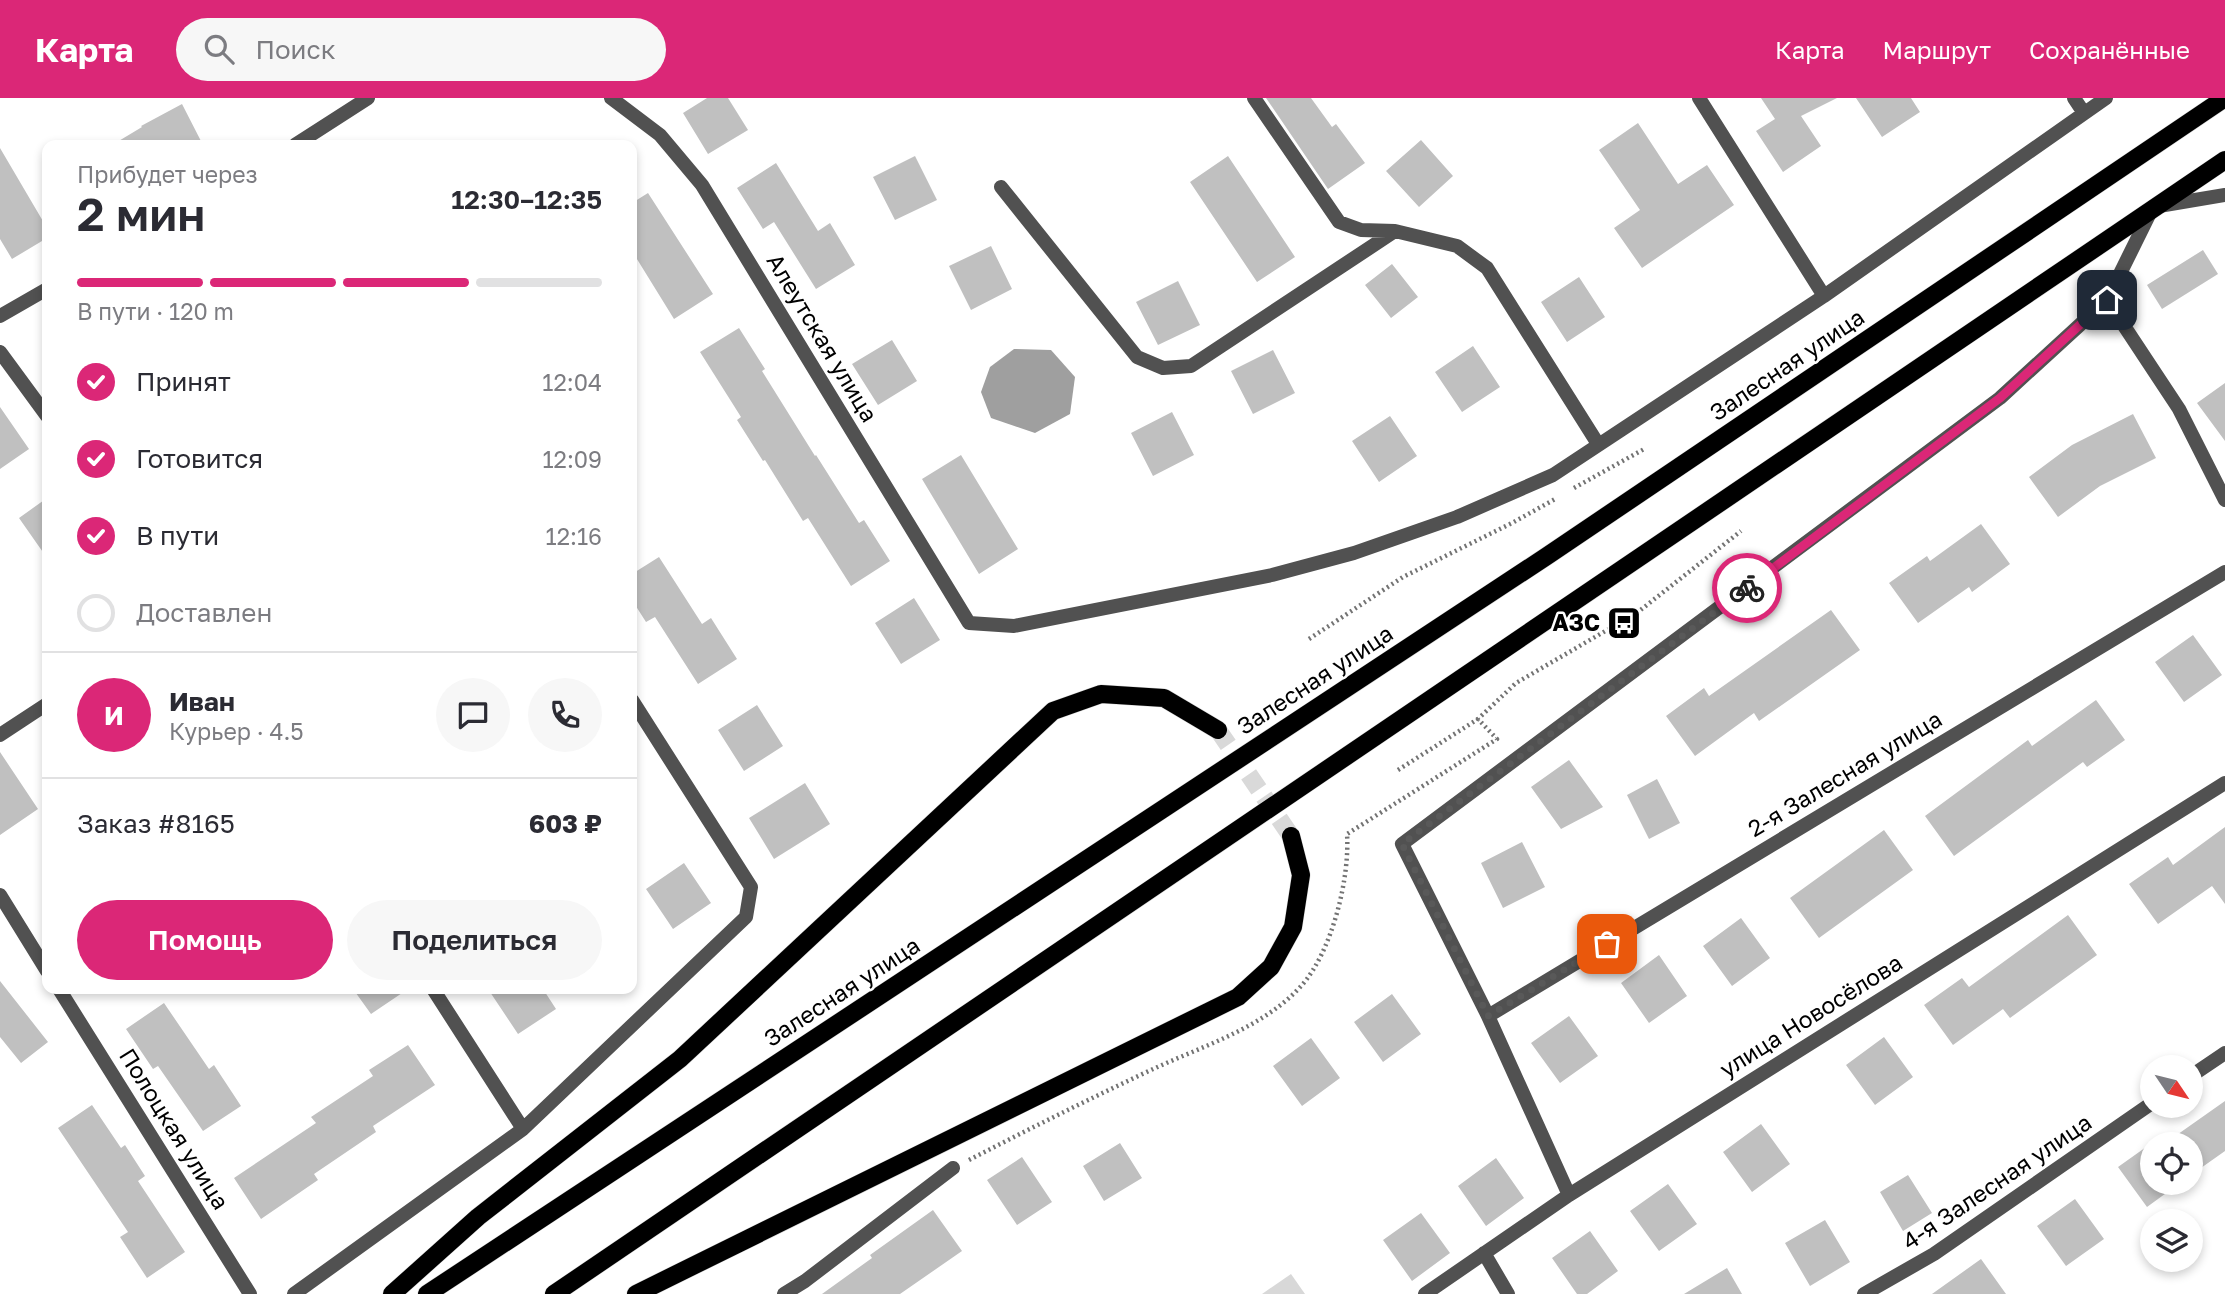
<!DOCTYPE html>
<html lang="ru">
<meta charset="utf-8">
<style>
body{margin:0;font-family:"Golos Text",sans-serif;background:#f7f7f7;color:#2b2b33;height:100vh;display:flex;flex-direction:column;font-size:26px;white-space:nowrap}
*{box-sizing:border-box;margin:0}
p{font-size:23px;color:#7c7c81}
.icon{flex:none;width:38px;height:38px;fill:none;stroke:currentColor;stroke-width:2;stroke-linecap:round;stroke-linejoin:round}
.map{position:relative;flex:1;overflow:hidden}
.details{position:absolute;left:42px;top:42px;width:595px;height:854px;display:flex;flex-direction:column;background:#fff;border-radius:14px;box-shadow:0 4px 10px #0003}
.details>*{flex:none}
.needle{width:46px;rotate:125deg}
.tools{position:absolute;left:2140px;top:957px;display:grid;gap:14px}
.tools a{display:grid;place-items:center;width:63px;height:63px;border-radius:50%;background:#fff;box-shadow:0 4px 10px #0003;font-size:35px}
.pin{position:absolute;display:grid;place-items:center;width:60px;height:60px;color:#fff;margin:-30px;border-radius:14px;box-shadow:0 4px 10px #0006}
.courier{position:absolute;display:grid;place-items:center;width:70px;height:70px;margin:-35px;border:5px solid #db2777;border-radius:50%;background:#fff;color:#222;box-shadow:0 2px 9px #0007}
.head em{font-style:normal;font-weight:600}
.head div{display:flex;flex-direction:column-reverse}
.head{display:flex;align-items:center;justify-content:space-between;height:119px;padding:0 35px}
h1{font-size:46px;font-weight:600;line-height:52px}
.bar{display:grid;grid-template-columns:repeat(4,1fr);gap:10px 7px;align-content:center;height:84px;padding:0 35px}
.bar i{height:9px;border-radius:5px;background:#e1e1e2}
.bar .active{background:#db2777}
.bar p{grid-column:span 4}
.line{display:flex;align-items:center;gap:18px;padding:0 35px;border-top:2px solid #e1e1e2}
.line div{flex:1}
.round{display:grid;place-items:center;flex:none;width:74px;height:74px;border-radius:37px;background:#f7f7f7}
ol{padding:0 35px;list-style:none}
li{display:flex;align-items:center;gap:21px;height:77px}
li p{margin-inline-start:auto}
li .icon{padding:7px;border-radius:50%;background:#db2777;color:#fff;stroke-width:4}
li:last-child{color:#7c7c81}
li i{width:38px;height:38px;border:4px solid #e1e1e2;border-radius:50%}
.action{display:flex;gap:14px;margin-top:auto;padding:14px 35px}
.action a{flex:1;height:80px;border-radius:42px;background:#db2777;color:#fff;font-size:28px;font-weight:600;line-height:80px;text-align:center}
.action a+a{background:#f7f7f7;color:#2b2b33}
header{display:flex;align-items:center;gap:42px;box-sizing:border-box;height:98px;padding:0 35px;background:#db2777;color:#fff}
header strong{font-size:33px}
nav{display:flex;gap:38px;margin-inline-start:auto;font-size:24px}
.search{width:490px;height:63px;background:#f7f7f7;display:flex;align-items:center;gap:18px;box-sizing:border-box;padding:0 24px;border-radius:38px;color:#7c7c81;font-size:26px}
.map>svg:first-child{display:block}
.green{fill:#d8d8d8}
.water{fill:#9f9f9f}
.building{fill:#c0c0c0}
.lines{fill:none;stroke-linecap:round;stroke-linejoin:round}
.primary-tunnel{stroke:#d9d9d9;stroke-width:18;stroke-dasharray:18 9;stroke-linecap:butt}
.primary-casing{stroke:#dbdbdb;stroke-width:19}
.path{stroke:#737373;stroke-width:4.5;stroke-dasharray:2 3.5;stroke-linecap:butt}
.lane{stroke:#515151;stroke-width:14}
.street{stroke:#515151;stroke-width:14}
.primary{stroke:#000;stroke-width:18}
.done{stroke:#595959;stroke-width:7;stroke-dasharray:0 12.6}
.route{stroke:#db2777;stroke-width:9}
.labels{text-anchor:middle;stroke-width:5;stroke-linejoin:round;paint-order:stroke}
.street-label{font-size:23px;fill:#000;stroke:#fff}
.poi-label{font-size:23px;font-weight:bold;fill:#000;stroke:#fff;text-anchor:end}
</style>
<header>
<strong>Карта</strong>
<div class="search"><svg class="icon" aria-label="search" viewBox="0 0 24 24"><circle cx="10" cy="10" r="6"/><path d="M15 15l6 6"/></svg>Поиск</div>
<nav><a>Карта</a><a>Маршрут</a><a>Сохранённые</a></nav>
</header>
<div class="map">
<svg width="2225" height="1196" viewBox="0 0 2225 1196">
<rect width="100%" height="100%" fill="#fff"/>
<path class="green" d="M1291 1176 1305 1196H1262Z"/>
<path class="water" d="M1014 251 1051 252 1075 279 1070 316 1035 335 991 320 981 294 990 269Z"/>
<path class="building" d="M707 0H728L748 32 708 56 683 15Z
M1266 0H1311L1332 29 1336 26 1365 65 1328 91Z
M1761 0H1837L1801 18 1821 48 1783 74 1756 33 1775 21Z
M1856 0H1911L1920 14 1882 39Z
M182 6 203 47H112L142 29 141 28Z
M1638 25 1678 86 1707 67 1734 107 1642 170 1614 130 1640 112 1599 52Z
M1421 42 1453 78 1419 109 1386 73Z
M0 50 47 130V140L12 161 0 141Z
M915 58 937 102 895 122 873 79Z
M1228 58 1295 159 1257 184 1190 84Z
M776 65 818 133 830 125 855 167 816 191 774 124 763 131 737 90Z
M648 95 713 196 674 221 632 153V105Z
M991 148 1012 191 971 212 949 168Z
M2203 152 2218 176 2162 211 2147 187Z
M1392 166 1418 199 1391 220 1365 187Z
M1579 179 1605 219 1567 244 1541 204Z
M1178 183 1200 227 1158 247 1136 204Z
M739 230 765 271 762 273 815 358 816 357 859 425 864 422 890 463 851 488 808 420 803 423 765 362 763 363 737 322 741 319 700 254Z
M892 242 917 283 878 307 852 266Z
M1473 248 1500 289 1462 314 1435 274Z
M1273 252 1295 295 1253 316 1231 273Z
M2225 285V343L2197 305Z
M0 309 29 351 0 371Z
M1172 314 1194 357 1153 378 1131 335Z
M2133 316 2156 360 2100 388 2058 419 2029 379 2072 347Z
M1390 318 1417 358 1379 384 1352 343Z
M961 357 1018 451 979 476 922 381Z
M47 400V460L19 420Z
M1981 426 2010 466 1972 494 1969 489 1918 525 1889 485 1927 458 1930 463Z
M659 459 702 526 711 520 737 561 698 586 655 519 646 524 632 502V476Z
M914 500 940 542 901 566 875 525Z
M1831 512 1860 552 1759 623 1754 615 1695 658 1666 618 1704 590 1709 598Z
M2193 537 2222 577 2184 604 2155 564Z
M2096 602 2125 642 2087 669 2083 664 1954 758 1925 718 2028 642 2032 648Z
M757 607 783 648 744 673 718 632Z
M0 654 38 711 0 737Z
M1569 662 1603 709 1561 731 1531 689Z
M1657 681 1680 725 1649 741 1627 697Z
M805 685 830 726 774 761 749 720Z
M2225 729V806L2212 788 2158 826 2129 786 2168 759 2173 767Z
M1884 732 1913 772 1819 840 1790 800Z
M1522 744 1545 789 1503 810 1481 765Z
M684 765 711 805 673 831 646 791Z
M2068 817 2097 857 2010 920 2003 911 1953 947 1924 907 1962 880 1969 889Z
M1741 820 1770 860 1732 888 1703 848Z
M1659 857 1687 898 1649 925 1621 885Z
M0 883 48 944 21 965 0 939Z
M353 891H408L371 916Z
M488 891H543L556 911 518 936Z
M1392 896 1421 936 1383 964 1354 924Z
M164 905 209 971 214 967 241 1008 203 1033 158 968 153 971 126 931Z
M1569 918 1598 958 1560 985 1531 945Z
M1884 939 1913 979 1875 1007 1846 967Z
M1311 940 1340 980 1302 1008 1273 968Z
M408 947 435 987 373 1028 376 1034 314 1076 318 1082 261 1121 234 1080 316 1025 311 1019 373 978 369 972Z
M2225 1003V1053L2191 1077V1046H2164Z
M92 1007 121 1050 125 1047 145 1078 138 1083 185 1154 147 1180 120 1139 128 1134 58 1030Z
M1761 1026 1790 1066 1752 1094 1723 1054Z
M2156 1042 2160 1046H2152V1085H2180L2147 1109 2118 1069Z
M1120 1045 1142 1080 1104 1103 1083 1068Z
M1022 1059 1052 1104 1017 1127 987 1082Z
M1496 1060 1524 1100 1486 1128 1458 1088Z
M1908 1077 1932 1115 1903 1133 1880 1094Z
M1668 1086 1697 1126 1659 1153 1630 1113Z
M2075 1101 2104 1141 2066 1168 2037 1128Z
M933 1112 962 1153 900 1196H822L872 1160 870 1157Z
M1421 1115 1450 1155 1412 1183 1383 1142Z
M1825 1122 1850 1164 1810 1188 1785 1145Z
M1590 1133 1618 1173 1587 1196H1577L1552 1160Z
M1981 1161 2006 1196H1932Z
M1727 1170 1742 1196H1684Z"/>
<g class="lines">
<path class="primary-tunnel" d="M1218 632 1291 738"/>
<g class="primary-casing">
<path id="primary" d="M392 1196 478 1119 680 961 1053 613 1101 596 1164 600 1218 632
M427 1196 1547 458 2225 0
M554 1196 2225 62
M636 1196 1238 899 1271 869 1293 829 1301 777 1291 738"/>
</g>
<path class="path" d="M1574 390 1646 350
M1309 541 1403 479 1512 425 1557 400
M1398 672 1478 621
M969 1062C1029 1031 1089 1001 1151 972 1202 948 1264 930 1302 887 1332 853 1350 780 1347 736L1497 641 1478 621 1516 585 1638 514 1741 433"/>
<path class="lane" d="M0 637 47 606"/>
<path class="street" d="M611 0 660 37 702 87 969 525 1014 528 1272 477 1354 455 1457 419 1553 377 1824 198 2106 0
M1254 0 1339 124 1361 132 1395 133 1457 148 1487 170 1598 346
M1699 0 1824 198
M2074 0 2084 15
M295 47 368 0
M1001 89 1137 259 1163 270 1191 268 1395 133
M2107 202 2179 311 2225 402
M0 218 47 191
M0 254 47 318
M0 797 47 873
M59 891 250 1196
M433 891 523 1031
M1488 918 2225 474
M2191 978 2225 955
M1569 1097 1488 918 1402 746 2000 300 2107 202 2153 109 2225 97
M1484 1155 1508 1196
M294 1196 523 1031 746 819 751 789 632 602
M784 1196 805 1183 953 1070
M1425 1196 1569 1097 2225 685
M1864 1196 1934 1156 2152 1005"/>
<use href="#primary" class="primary"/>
</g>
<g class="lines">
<path class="done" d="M1607 846 1488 918 1402 746 1747 490"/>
<path class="route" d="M1747 490 2000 300 2107 202"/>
</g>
<defs>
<g id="bus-square" transform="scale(1.75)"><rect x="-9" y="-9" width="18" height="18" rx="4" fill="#000" stroke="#fff"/><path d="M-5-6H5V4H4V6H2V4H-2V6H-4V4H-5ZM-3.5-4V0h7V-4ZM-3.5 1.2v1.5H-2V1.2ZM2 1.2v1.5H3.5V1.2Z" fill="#fff"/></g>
</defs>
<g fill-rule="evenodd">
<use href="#bus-square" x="1624" y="525"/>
</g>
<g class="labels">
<g class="street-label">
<text transform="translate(822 240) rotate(59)" y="8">Алеутская улица</text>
<text transform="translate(1787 267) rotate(-34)" y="8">Залесная улица</text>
<text transform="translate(1315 582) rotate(-33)" y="8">Залесная улица</text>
<text transform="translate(1845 676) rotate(-31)" y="8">2-я Залесная улица</text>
<text transform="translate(842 894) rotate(-33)" y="8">Залесная улица</text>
<text transform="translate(1811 918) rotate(-32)" y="8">улица Новосёлова</text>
<text transform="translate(174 1031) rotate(58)" y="8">Полоцкая улица</text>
<text transform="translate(1997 1084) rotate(-34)" y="8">4-я Залесная улица</text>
</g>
<g class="poi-label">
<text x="1600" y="533">АЗС</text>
</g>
</g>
</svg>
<div class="tools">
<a><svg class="needle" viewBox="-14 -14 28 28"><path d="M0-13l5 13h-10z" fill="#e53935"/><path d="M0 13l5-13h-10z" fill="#7c7c81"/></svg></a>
<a><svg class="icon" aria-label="locate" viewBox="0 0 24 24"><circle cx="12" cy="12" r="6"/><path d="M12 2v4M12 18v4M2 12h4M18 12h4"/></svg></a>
<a><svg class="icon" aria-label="layers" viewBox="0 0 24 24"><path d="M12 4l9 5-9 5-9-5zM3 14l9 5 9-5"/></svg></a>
</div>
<div class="pin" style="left:1607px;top:846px;background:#ea580c"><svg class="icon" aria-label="bag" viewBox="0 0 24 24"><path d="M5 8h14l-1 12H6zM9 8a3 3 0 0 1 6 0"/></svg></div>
<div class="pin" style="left:2107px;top:202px;background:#1f2937"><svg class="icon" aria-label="home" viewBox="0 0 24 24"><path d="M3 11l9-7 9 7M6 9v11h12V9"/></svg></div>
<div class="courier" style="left:1747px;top:490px"><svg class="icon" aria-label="bike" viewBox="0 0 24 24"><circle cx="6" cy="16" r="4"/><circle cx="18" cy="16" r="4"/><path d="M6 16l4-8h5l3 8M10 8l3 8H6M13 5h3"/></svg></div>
<section class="details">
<div class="head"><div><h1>2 мин</h1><p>Прибудет через</p></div><em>12:30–12:35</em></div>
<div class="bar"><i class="active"></i><i class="active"></i><i class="active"></i><i></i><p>В пути · 120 m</p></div>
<ol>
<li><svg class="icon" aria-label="check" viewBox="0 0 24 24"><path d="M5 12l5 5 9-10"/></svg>Принят<p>12:04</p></li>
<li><svg class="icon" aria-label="check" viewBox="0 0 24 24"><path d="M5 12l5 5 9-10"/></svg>Готовится<p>12:09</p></li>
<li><svg class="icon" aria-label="check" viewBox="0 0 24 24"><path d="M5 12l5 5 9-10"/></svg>В пути<p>12:16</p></li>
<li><i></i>Доставлен</li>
</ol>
<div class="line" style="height:126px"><b class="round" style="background:#db2777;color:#fff">И</b><div><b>Иван</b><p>Курьер · 4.5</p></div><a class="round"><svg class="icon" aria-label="chat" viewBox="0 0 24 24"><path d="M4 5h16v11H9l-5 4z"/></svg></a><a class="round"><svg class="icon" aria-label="phone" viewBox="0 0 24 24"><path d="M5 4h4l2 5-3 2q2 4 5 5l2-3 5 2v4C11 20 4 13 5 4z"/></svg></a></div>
<div class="line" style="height:91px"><div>Заказ #8165</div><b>603 ₽</b></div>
<div class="action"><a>Помощь</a><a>Поделиться</a></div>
</section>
</div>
